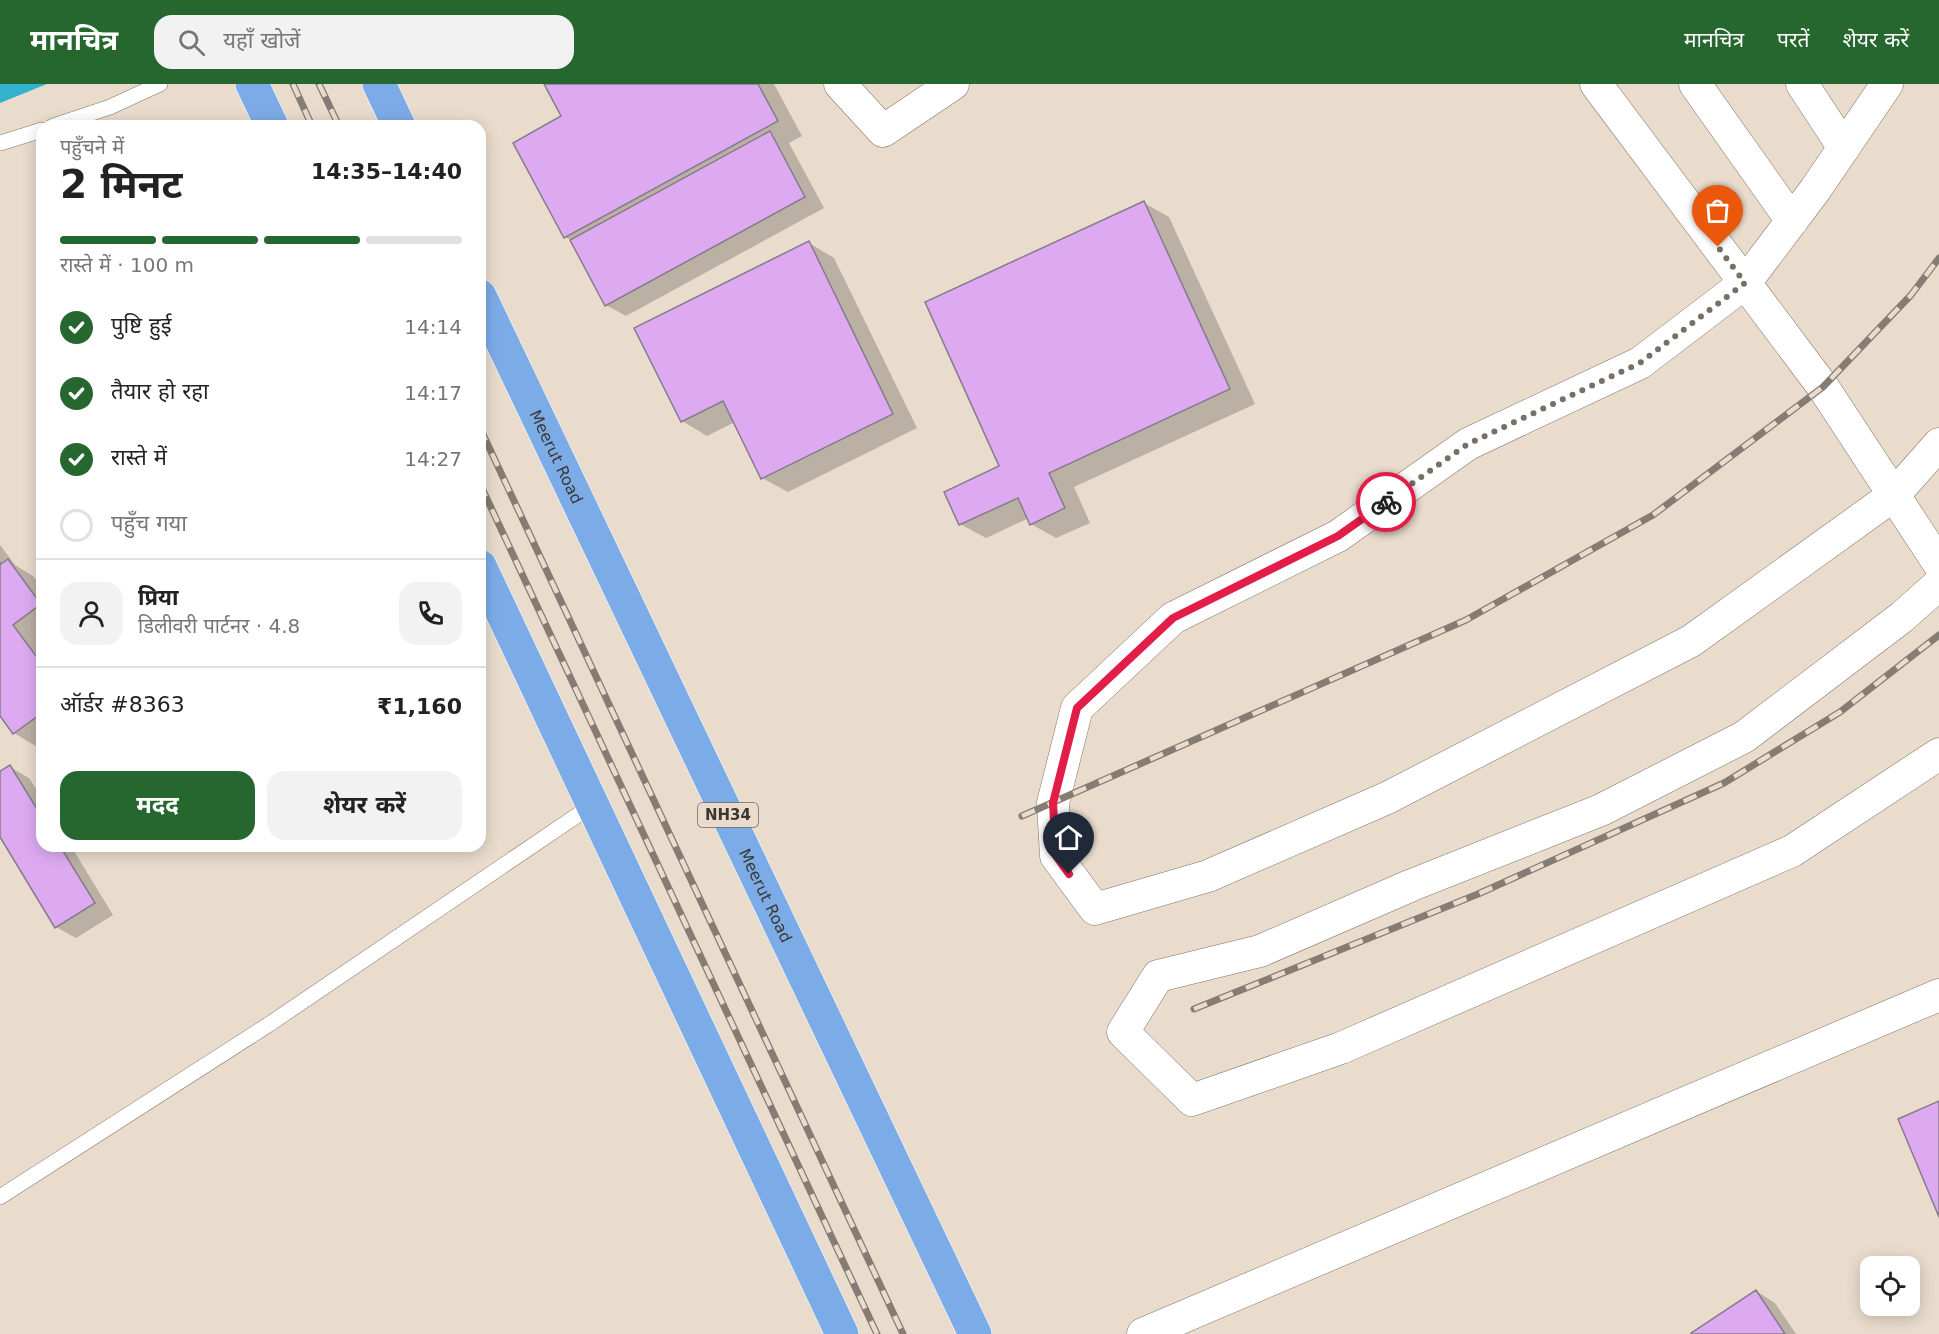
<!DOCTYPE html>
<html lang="hi">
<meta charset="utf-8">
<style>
body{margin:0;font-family:"DejaVu Sans","Noto Sans Devanagari",sans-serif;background:#f2f2f2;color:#222;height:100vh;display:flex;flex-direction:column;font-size:22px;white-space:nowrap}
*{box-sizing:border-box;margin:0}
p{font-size:20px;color:#767676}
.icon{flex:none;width:33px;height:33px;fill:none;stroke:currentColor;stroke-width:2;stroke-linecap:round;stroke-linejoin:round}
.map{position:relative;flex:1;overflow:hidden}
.panel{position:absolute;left:36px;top:36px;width:450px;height:732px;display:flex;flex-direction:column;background:#fff;border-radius:18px;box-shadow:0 3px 15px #0003}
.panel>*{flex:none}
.fabs{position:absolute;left:1860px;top:1172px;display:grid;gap:12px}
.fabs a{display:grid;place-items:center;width:60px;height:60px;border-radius:12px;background:#fff;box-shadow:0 3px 15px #0003;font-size:30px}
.pin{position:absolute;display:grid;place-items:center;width:51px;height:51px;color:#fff;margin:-62px -26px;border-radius:50% 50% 50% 0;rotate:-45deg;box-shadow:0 0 6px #0007}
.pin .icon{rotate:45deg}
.courier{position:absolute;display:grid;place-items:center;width:60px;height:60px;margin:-30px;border:4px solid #e11d48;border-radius:50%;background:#fff;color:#222;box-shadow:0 2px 8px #0007}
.head em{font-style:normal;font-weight:700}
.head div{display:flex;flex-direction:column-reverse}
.head{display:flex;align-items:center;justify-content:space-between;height:102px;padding:0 24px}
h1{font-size:39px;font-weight:700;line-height:45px}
.bar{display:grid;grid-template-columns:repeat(4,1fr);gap:9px 6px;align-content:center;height:72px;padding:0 24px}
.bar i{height:8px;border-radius:4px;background:#e0e0e0}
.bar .selected{background:#26662f}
.bar p{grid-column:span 4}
.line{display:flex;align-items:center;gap:15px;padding:0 24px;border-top:2px solid #e0e0e0}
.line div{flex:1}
.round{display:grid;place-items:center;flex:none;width:63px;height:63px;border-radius:18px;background:#f2f2f2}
ol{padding:0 24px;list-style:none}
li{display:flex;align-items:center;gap:18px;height:66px}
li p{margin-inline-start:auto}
li .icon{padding:6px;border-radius:50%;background:#26662f;color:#fff;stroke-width:4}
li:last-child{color:#767676}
li i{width:33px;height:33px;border:3px solid #e0e0e0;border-radius:50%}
.primary-button{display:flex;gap:12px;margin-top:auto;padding:12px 24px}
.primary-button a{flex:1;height:69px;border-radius:18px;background:#26662f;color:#fff;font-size:24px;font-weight:700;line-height:69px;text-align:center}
.primary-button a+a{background:#f2f2f2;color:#222}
header{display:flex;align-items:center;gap:36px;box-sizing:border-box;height:84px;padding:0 30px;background:#26662f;color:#fff}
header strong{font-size:28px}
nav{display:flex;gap:33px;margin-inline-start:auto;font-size:21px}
.search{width:420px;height:54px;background:#f2f2f2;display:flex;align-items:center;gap:15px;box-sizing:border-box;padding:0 21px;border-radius:18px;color:#767676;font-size:22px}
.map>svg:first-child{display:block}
.water{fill:#32b2cc}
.shadow{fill:#0003}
.building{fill:#ddaaf2;stroke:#857b8a;stroke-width:1.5}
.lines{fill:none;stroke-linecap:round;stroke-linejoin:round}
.lane-casing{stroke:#807567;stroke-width:16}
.street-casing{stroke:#807567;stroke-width:33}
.highway-casing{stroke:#fff;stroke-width:34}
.lane{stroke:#fff;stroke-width:15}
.street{stroke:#fff;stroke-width:32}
.highway{stroke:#7cace8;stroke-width:33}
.rail-casing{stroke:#857c73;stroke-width:7}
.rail{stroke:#e9dccd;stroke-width:4.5;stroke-dasharray:14;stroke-linecap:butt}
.done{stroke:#787067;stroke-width:6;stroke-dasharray:0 10.8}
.route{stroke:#e11d48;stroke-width:8}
.labels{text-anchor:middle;stroke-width:6;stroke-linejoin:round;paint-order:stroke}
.shield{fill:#e9dccd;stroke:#6f685f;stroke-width:1.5}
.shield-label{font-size:15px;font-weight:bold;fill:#3b3630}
.street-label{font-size:16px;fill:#3b3630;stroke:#e9dccd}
</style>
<header>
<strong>मानचित्र</strong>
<div class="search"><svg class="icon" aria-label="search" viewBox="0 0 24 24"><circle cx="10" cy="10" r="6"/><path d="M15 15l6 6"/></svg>यहाँ खोजें</div>
<nav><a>मानचित्र</a><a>परतें</a><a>शेयर करें</a></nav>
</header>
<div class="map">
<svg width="1939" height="1250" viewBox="0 0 1939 1250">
<rect width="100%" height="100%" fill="#e9dccd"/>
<path class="water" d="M0 0H47L0 19Z"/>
<path class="shadow" d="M546 0H774L802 52 789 59 824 124 626 232 606 221 571 156 565 153 563 32Z
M1144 119 1169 133 1255 320 1074 403 1090 439 1056 454 1031 440 1029 434 986 454 960 440 1001 383Z
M809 159 834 174 917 344 788 408 762 394 735 338 707 352 682 337Z
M0 461 15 481 33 492 42 503V552L37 556 42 562V662L39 664 14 649 0 630Z
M10 683 29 694 42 714V762H71L113 831 76 854 56 843 0 750V689Z
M1756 1207 1775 1219 1796 1250H1694Z"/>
<path class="building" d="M544 0H758L778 37 564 154 513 59 561 32Z
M770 47 805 113 605 222 570 156Z
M1144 117 1230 305 1049 389 1065 424 1030 441 1018 414 959 441 944 408 999 382 925 218Z
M809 157 893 330 761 395 723 317 681 338 634 244Z
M8 475 41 520 13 541 42 580V629L13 650 0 632V478L1 480Z
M10 681 42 733V762H60L95 819 55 844 0 753V687Z
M1939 1017V1133L1898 1035Z
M1756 1206 1785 1250H1692L1691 1249Z"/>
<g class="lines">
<g class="lane-casing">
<path id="lane" d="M53 42 110 23 160 0
M0 59 42 46
M0 1113 268 941 591 722"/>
</g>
<g class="street-casing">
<path id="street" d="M840 0 883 47 953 0
M1596 0 1823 303 1939 480
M1695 0 1792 137
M1802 0 1844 64
M1887 0 1815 106 1745 199 1640 279 1468 360 1338 452 1173 534 1077 624 1053 719 1056 772 1095 825 1208 792 1387 714 1691 557 1894 411 1939 360
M1939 500 1902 533 1744 653 1601 726 1412 801 1260 867 1158 892 1123 948 1192 1016 1341 964 1792 767 1939 670
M1143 1250 1939 911"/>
</g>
<g class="highway-casing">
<g id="highway">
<path d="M252 0 272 42"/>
<path d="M379 0 399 42"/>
<path id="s1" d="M480 212 975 1250"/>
<path d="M480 482 842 1250"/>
</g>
</g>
<use href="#lane" class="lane"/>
<use href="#street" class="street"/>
<use href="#highway" class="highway"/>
<g class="rail-casing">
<path id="rail" d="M293 0 312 42
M319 0 339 42
M480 344 903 1250
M480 400 877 1250
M1022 732 1466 536 1653 431 1823 303 1911 211 1939 174
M1194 925 1478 810 1724 699 1840 628 1939 551"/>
</g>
<use href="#rail" class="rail"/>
</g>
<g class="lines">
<path class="done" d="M1386 418 1468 360 1640 279 1745 199 1718 163"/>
<path class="route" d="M1069 790 1056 772 1053 719 1077 624 1173 534 1338 452 1386 418"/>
</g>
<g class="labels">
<rect class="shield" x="698" y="719" width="60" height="24" rx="4.5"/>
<g class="shield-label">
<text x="728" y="736">NH34</text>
</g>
<g class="street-label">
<text dy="6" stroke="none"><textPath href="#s1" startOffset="178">Meerut Road</textPath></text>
<text dy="6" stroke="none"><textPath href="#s1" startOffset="664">Meerut Road</textPath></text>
</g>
</g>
</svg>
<div class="fabs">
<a><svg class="icon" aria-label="locate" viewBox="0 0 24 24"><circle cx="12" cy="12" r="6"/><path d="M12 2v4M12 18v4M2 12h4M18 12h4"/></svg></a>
</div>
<div class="pin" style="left:1718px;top:163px;background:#ea580c"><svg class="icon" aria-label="bag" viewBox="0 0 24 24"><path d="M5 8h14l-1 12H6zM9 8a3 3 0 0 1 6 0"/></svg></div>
<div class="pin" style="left:1069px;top:790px;background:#1f2937"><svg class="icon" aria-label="home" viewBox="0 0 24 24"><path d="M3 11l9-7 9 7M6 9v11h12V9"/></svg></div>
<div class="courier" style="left:1386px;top:418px"><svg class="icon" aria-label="bike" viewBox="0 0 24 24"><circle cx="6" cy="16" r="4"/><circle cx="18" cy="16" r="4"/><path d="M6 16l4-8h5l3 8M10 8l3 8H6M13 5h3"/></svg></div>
<section class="panel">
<div class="head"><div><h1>2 मिनट</h1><p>पहुँचने में</p></div><em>14:35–14:40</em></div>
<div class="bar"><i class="selected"></i><i class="selected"></i><i class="selected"></i><i></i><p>रास्ते में · 100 m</p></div>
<ol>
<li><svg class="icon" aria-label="check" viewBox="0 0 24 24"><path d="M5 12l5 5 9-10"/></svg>पुष्टि हुई<p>14:14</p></li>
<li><svg class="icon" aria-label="check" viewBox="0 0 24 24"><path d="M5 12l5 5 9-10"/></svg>तैयार हो रहा<p>14:17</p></li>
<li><svg class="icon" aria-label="check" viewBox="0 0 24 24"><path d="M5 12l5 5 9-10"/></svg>रास्ते में<p>14:27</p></li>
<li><i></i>पहुँच गया</li>
</ol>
<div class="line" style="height:108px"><a class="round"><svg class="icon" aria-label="person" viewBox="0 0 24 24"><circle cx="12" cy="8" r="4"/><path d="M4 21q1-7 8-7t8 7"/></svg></a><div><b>प्रिया</b><p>डिलीवरी पार्टनर · 4.8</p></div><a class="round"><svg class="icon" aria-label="phone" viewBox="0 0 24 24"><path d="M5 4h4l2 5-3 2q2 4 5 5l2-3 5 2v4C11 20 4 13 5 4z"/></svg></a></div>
<div class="line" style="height:78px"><div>ऑर्डर #8363</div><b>₹1,160</b></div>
<div class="primary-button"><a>मदद</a><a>शेयर करें</a></div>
</section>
</div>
